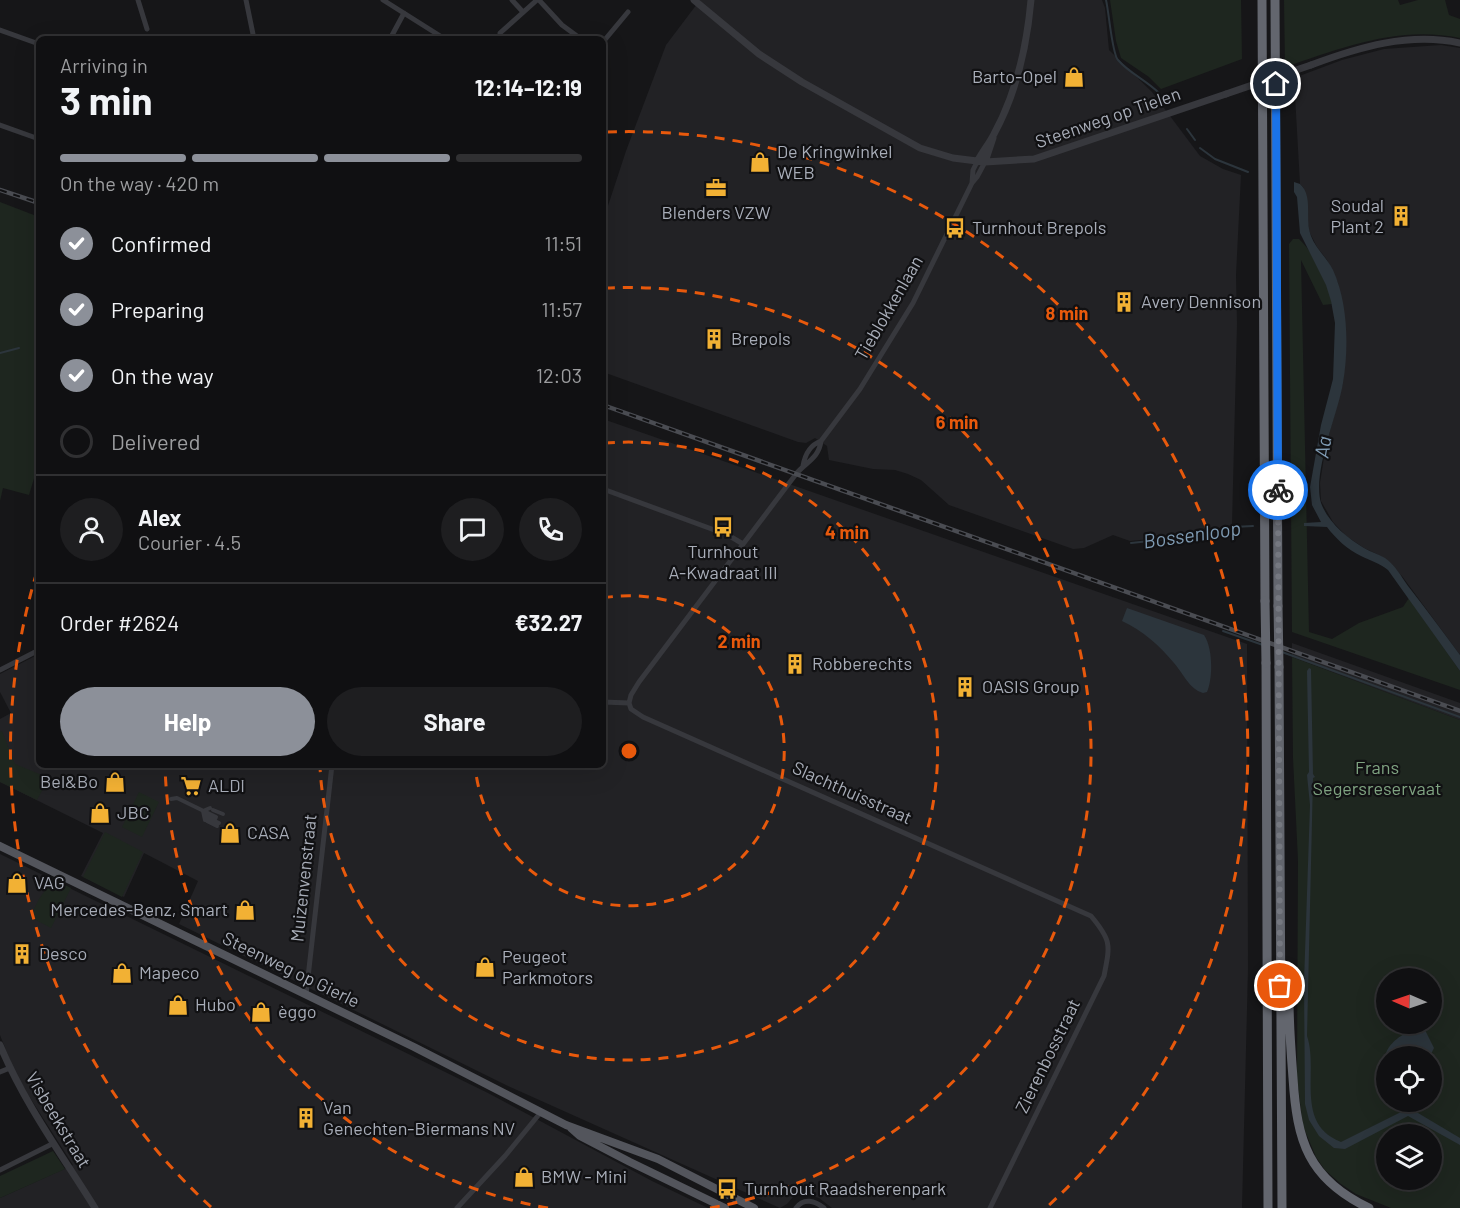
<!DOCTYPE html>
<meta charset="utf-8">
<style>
body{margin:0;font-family:Barlow,sans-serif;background:#1e1e20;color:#f1f3f6;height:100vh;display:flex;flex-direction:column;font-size:22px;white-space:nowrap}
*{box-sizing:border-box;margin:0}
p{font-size:20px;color:#9c9d9f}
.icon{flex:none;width:33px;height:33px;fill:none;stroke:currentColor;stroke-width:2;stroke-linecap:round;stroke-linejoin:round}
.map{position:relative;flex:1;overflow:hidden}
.panel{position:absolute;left:36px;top:36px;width:570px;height:732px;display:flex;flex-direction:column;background:#101012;border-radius:9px;box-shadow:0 6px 24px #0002,0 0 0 2px #303032}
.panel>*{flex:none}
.needle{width:39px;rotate:272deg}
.buttons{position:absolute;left:1376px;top:968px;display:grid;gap:12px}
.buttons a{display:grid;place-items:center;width:66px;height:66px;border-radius:50%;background:#101012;box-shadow:0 6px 24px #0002,0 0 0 2px #303032;font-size:30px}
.pin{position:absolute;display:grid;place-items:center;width:51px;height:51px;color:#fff;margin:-26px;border:3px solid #fff;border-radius:50%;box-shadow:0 2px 6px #0007}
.courier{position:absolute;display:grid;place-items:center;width:60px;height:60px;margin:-30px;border:4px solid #1a73e8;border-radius:50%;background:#fff;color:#222;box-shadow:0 2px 8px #0007}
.head em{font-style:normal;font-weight:700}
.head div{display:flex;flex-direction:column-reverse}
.head{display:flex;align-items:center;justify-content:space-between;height:102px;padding:0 24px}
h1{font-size:39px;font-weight:700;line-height:45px}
.bar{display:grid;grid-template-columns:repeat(4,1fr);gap:9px 6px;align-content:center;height:72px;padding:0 24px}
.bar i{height:8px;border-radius:4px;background:#303032}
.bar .current{background:#8c9099}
.bar p{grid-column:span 4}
.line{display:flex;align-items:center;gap:15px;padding:0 24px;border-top:2px solid #303032}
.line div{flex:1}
.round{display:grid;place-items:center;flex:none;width:63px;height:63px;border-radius:32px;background:#1e1e20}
ol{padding:0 24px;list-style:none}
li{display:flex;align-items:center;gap:18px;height:66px}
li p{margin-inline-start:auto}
li .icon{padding:6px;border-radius:50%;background:#8c9099;color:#fff;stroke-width:4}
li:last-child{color:#9c9d9f}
li i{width:33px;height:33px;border:3px solid #303032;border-radius:50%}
.primary-button{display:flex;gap:12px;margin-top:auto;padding:12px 24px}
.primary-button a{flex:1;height:69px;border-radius:36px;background:#8c9099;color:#fff;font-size:24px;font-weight:700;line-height:69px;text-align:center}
.primary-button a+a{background:#1e1e20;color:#f1f3f6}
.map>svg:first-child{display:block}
.built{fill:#222225}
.green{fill:#1e261f;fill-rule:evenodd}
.water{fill:#2c353c}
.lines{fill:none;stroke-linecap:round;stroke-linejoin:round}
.stream{stroke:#2c353c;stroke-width:2}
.pedestrian{stroke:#37383d;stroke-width:4}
.minor{stroke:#37383d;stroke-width:5}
.tertiary{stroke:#37383d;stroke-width:7}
.primary{stroke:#53555c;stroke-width:8}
.motorway{stroke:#63666e;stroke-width:9}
.rail-casing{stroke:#4a4c52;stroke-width:4.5}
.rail{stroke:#111113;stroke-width:2;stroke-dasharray:7;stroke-linecap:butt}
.tertiary-bridge{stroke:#37383d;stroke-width:7}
.motorway-bridge{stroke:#63666e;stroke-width:9}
.done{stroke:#757880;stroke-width:6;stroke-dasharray:0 10.8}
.route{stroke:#1a73e8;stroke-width:8}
.ring{fill:none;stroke:#e8590c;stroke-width:3;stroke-dasharray:10 8}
.labels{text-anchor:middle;stroke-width:4.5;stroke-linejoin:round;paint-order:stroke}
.poi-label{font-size:18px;fill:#a8adb8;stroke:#111113;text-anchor:start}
.street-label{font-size:18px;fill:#a8adb8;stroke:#111113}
.park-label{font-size:18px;fill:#7fa381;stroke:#111113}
.water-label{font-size:20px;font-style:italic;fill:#7f9bb3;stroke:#111113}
.centre{fill:#e8590c;stroke:#111113;stroke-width:3}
.ring-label{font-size:18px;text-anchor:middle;font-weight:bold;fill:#e8590c;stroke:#111113;stroke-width:4.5;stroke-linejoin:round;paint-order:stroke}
</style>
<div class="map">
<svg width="1460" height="1208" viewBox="0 0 1460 1208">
<rect width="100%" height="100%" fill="#161618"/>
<path class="built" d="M700 0H1102L1105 8 1109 50 1152 92 1200 156 1223 169 1241 175 1236 275 1237 324 1232 525 1191 535 1130 541 1113 535 1084 548 1073 549 949 505 921 480 908 474 895 470 873 469 829 460 827 446 815 438 806 443 798 442 603 372V221L626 151 666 45Z
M1441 45 1460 48V655L1402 576 1381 556 1364 548 1346 536 1333 522 1321 501 1320 483 1326 445 1343 383 1345 329 1338 283 1327 260 1317 247 1309 231 1303 187 1300 184 1294 78 1342 60 1384 49Z
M603 419 1247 644 1248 969 1242 1208H832L819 1198 803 1193 793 1197 787 1204 780 1208 508 1086 179 924 198 881 144 853 124 897 81 876 103 833 0 782V719L11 713 0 692V674L39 654V765H603Z
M1292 643 1460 703V720L1292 657Z
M0 854 488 1093 652 1181 708 1208H0V1198L73 1165 27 1093 13 1068 0 1035Z"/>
<path class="green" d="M1110 0H1241L1242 59 1161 89 1149 77 1121 58 1116 41Z
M1284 0H1398L1400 5 1418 0H1445L1449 15 1460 19V38C1399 25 1341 48 1285 67Z
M0 202 39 217V462L29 495 3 488 0 501Z
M1293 239H1299C1315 254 1329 283 1332 304L1323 305 1301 260 1309 632 1332 639 1359 623 1403 607 1409 598 1460 671V690L1292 632 1289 244Z
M1292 657 1460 720V1208H1391L1356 1194 1341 1184 1325 1170 1316 1157 1303 1126 1297 1078 1298 860 1293 758ZM1386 978H1431V1023H1386ZM1386 1056H1431V1101H1386ZM1386 1134H1431V1179H1386Z
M2 731 15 764 49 778 37 800 0 782V732Z
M139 792 159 802 142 837 122 827Z
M105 832 143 852 122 897 83 877Z
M53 879 71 888 51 928 30 917 39 899Z
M53 1151 65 1169 0 1198V1176Z"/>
<path class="water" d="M1294 182 1300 184C1314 197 1304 219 1311 236 1316 249 1327 258 1333 270 1348 303 1349 347 1343 383 1338 414 1312 472 1321 503 1328 522 1347 538 1364 548 1371 552 1378 554 1385 558 1395 565 1401 576 1408 586 1426 609 1443 632 1460 655V671L1388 570C1379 563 1371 561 1361 556 1347 549 1336 539 1327 527L1304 526V523L1321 522 1312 505 1310 487 1321 425 1333 379 1335 323 1331 301 1326 285 1300 233 1297 197 1294 192Z
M1127 608 1204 635C1213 648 1213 678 1207 692L1203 693C1189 689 1183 673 1174 663 1160 646 1142 630 1122 621Z
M1309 668 1311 669 1313 774 1315 777 1313 778 1307 1036C1319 1071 1294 1124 1341 1142L1403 1111 1410 1110 1418 1113 1460 1138V1145L1408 1116 1345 1149 1334 1148 1319 1136 1309 1120 1305 1104 1304 982 1310 805 1307 775 1309 772 1307 671Z
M1416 1028 1425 1030 1434 1048 1430 1056H1386V1060C1383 1045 1404 1033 1416 1028Z"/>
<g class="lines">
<path class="stream" d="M1106 0C1109 12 1112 54 1118 60 1129 73 1146 80 1159 93
M1187 129 1195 140
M1200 148 1215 159 1248 172
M0 353 19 348
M1131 543 1197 536 1233 527 1253 526
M1223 631 1263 645
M1282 652 1460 717"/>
<path class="pedestrian" d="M171 799 177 798 216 817 215 819 207 815 206 817 219 823
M213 810 223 814
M205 820 203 811 210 808
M207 821 217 826"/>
<path class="minor" d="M138 0 147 29
M246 0 254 39
M383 0 445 39
M512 0 523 12
M539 0 562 25 581 39
M0 30 39 44
M390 39 404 13
M498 39 500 37V33L537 0
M603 42 628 12
M0 125 39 139
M972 183 973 170 977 162
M803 466C805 454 810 445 821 441
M603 489 728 535 743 544
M0 670 39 650
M603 702 629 703
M629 703 631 709 643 717 1091 916C1112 941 1110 945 1104 976L990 1208
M629 703 631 695 639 682 796 474C806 462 819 458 821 441L860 389 913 303 972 183 977 177 985 162
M306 995 332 765
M0 1072 10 1068
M0 1170 54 1143
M457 1208 505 1156 541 1112
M796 1208C804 1197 815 1201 824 1208"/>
<path class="tertiary" d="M694 0 759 54 802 82 920 148 953 158 985 162 1034 159 1226 94
M1311 65C1359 47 1409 32 1460 43
M977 162C982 152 989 144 994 134 1016 94 1027 45 1031 0
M985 162 993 138
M0 1045C24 1103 62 1155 95 1208"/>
<path class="primary" d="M0 846 414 1047 566 1125 658 1159 754 1208
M571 1128 580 1136 630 1162 725 1208"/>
<path class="motorway" d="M1262 0 1265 601
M1275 0 1278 606
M1266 663 1268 1208
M1279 667 1282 1208
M1281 988 1289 1000C1289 1026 1291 1052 1293 1078 1297 1141 1308 1179 1369 1208"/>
<g class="rail-casing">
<path id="rail" d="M0 190 39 203
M603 405 1460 711"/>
</g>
<use href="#rail" class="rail"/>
<path class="tertiary-bridge" d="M1226 94 1311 65"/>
<path class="motorway-bridge" d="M1265 601 1266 663
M1278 606 1279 667"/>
</g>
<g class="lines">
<path class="done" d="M1278 490 1280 986"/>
<path class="route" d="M1276 84 1278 490"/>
</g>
<g class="ring">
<path d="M603 598A155 155 0 1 1 475 766"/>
<path d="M605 443A309 309 0 1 1 320 767"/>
<path d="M548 1208A464 464 0 0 1 165 767M605 288A464 464 0 0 1 710 1208"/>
<path d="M211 1207A619 619 0 0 1 39 565M607 132A619 619 0 0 1 1047 1207"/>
</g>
<defs>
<g id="shop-bare" transform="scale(1.62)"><path d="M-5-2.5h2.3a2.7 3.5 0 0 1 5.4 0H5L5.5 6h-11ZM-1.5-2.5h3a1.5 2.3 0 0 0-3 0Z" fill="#f2b134" stroke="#111113" stroke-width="2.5" paint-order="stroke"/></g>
<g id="office-bare" transform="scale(1.62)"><path d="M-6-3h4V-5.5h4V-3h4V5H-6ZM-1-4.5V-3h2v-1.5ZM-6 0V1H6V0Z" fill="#f2b134" stroke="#111113" stroke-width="2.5" paint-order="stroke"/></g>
<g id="building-bare" transform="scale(1.62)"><path d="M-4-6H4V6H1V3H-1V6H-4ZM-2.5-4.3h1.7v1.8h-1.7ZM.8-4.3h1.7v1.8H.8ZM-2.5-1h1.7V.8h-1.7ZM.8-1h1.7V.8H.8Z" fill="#f2b134" stroke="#111113" stroke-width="2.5" paint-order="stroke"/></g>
<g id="bus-bare" transform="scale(1.62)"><path d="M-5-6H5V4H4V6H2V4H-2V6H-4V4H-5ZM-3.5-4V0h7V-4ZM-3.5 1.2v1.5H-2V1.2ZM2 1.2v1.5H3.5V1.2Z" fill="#f2b134" stroke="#111113" stroke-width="2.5" paint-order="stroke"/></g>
<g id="supermarket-bare" transform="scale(1.62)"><path d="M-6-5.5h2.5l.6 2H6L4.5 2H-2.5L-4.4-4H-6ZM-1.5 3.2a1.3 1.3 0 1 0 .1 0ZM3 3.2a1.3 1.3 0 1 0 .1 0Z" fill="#f2b134" stroke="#111113" stroke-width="2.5" paint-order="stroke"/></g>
</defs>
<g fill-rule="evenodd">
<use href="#shop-bare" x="1074" y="77"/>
<use href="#shop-bare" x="760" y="162"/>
<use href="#office-bare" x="716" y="188"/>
<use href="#building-bare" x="1401" y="216"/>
<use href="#bus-bare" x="955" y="228"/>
<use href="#building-bare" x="1124" y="302"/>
<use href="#building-bare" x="714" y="339"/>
<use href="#bus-bare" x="723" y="527"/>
<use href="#building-bare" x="795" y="664"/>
<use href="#building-bare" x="965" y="687"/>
<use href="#shop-bare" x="115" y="782"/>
<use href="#supermarket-bare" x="191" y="786"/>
<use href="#shop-bare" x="100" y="813"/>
<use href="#shop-bare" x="230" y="833"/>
<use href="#shop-bare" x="17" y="883"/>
<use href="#shop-bare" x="245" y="910"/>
<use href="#building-bare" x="22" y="954"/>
<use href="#shop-bare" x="485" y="967"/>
<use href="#shop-bare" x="122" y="973"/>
<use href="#shop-bare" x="178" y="1005"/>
<use href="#shop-bare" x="261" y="1012"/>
<use href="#building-bare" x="306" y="1118"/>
<use href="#shop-bare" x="524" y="1177"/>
<use href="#bus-bare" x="727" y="1189"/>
</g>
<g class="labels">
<g class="poi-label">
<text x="1057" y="83" text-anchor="end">Barto-Opel</text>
<text x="777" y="158">De Kringwinkel<tspan x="777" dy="21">WEB</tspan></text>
<text x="1384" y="212" text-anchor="end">Soudal<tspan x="1384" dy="21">Plant 2</tspan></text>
<text x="716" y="219" text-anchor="middle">Blenders VZW</text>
<text x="972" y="234">Turnhout Brepols</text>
<text x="1141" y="308">Avery Dennison</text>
<text x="731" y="345">Brepols</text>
<text x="723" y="558" text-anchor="middle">Turnhout<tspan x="723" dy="21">A-Kwadraat III</tspan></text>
<text x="812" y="670">Robberechts</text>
<text x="982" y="693">OASIS Group</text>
<text x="98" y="788" text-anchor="end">Bel&amp;Bo</text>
<text x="208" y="792">ALDI</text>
<text x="117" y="819">JBC</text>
<text x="247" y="839">CASA</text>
<text x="34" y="889">VAG</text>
<text x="228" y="916" text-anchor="end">Mercedes-Benz, Smart</text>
<text x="39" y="960">Desco</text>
<text x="502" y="963">Peugeot<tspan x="502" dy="21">Parkmotors</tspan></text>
<text x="139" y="979">Mapeco</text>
<text x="195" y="1011">Hubo</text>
<text x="278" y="1018">èggo</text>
<text x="323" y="1114">Van<tspan x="323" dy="21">Genechten-Biermans NV</tspan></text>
<text x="541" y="1183">BMW - Mini</text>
<text x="744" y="1195">Turnhout Raadsherenpark</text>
</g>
<g class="street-label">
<text transform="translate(1108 118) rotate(-19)" y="6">Steenweg op Tielen</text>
<text transform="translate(889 308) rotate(-60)" y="6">Tieblokkenlaan</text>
<text transform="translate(852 793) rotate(24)" y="6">Slachthuisstraat</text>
<text transform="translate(304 878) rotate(-84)" y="6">Muizenvenstraat</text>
<text transform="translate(291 970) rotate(26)" y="6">Steenweg op Gierle</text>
<text transform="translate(1048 1056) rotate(-64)" y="6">Zierenbosstraat</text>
<text transform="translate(58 1120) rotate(59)" y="6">Visbeekstraat</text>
</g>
<g class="park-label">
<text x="1377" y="774">Frans<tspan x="1377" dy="21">Segersreservaat</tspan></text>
</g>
<g class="water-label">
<text transform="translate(1323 447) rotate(-81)" y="7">Aa</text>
<text transform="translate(1192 535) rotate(-8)" y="7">Bossenloop</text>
</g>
</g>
<circle cx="629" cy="751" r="9" class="centre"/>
<g class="ring-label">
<text x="1067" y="320">8 min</text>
<text x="957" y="429">6 min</text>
<text x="847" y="539">4 min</text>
<text x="739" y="648">2 min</text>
</g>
</svg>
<div class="buttons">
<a><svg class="needle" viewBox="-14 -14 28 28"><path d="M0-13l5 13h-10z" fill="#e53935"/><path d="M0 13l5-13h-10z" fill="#9c9d9f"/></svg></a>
<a><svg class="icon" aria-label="locate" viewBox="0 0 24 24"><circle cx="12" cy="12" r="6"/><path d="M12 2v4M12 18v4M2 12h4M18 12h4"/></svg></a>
<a><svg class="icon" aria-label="layers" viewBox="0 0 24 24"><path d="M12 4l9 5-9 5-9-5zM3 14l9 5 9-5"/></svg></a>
</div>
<div class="pin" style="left:1280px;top:986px;background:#ea580c"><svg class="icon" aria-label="bag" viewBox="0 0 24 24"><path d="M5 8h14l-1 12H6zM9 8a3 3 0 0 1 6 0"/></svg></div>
<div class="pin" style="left:1276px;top:84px;background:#1f2937"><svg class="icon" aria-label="home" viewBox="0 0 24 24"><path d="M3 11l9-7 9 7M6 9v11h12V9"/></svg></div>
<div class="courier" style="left:1278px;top:490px"><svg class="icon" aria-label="bike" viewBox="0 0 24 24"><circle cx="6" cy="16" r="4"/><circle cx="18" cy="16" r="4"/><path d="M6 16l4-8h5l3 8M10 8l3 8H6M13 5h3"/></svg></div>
<section class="panel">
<div class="head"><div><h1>3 min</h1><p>Arriving in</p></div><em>12:14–12:19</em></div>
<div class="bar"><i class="current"></i><i class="current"></i><i class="current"></i><i></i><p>On the way · 420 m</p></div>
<ol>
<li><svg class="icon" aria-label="check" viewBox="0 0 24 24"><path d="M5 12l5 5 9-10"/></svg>Confirmed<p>11:51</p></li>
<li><svg class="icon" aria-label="check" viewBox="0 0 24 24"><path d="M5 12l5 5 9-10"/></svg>Preparing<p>11:57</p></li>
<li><svg class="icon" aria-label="check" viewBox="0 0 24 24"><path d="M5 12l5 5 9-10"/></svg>On the way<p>12:03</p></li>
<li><i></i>Delivered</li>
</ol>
<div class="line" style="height:108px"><a class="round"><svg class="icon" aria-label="person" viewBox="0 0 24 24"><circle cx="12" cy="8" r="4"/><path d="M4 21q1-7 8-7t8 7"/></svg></a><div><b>Alex</b><p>Courier · 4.5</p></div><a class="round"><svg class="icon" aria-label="chat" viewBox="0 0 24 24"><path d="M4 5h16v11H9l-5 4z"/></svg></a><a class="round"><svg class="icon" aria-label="phone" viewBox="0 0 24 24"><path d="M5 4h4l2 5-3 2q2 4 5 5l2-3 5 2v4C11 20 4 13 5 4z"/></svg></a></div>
<div class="line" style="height:78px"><div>Order #2624</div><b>€32.27</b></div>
<div class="primary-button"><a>Help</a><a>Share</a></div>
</section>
</div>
